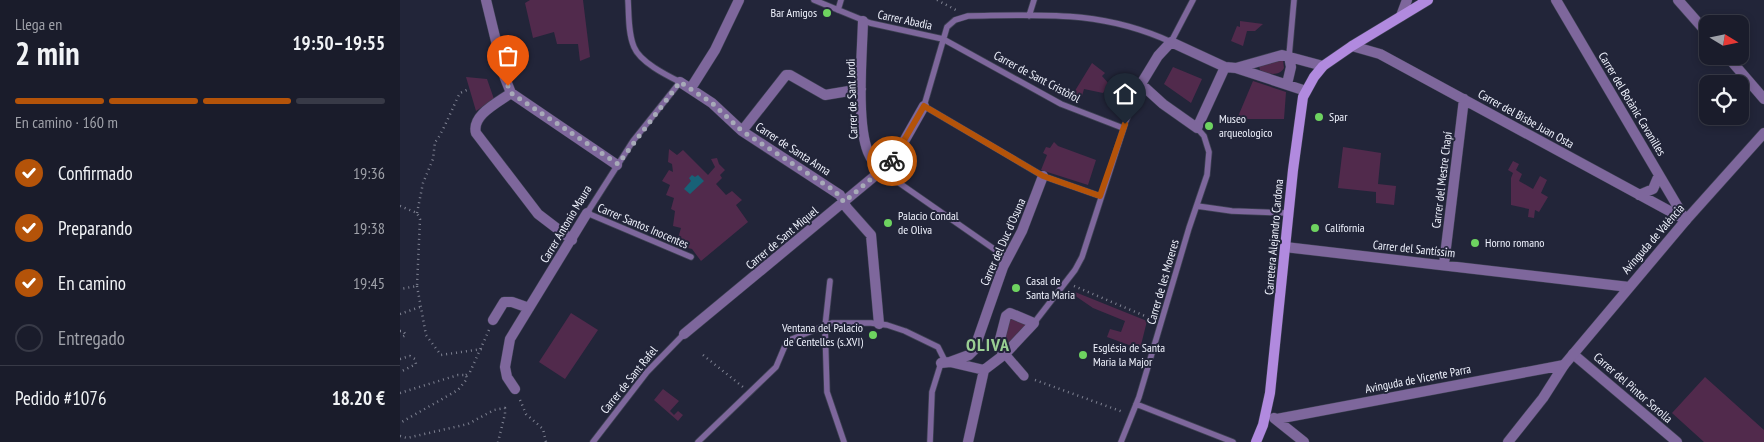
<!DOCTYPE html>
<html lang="es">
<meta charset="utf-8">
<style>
body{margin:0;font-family:"PT Sans Narrow",sans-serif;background:#272937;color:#f1f3f6;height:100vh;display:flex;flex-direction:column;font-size:19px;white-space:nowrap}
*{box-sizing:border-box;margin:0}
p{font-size:16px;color:#9fa1a9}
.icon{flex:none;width:28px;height:28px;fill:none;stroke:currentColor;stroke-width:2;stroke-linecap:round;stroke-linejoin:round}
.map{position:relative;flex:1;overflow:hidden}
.details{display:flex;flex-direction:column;background:#1a1c2b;width:400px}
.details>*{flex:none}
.needle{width:32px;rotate:100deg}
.controls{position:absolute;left:1299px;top:15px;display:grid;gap:10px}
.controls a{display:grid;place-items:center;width:50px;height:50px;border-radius:10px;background:#1a1c2b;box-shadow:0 2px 8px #0003,0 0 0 1px #383a47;font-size:25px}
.pin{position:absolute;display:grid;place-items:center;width:42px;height:42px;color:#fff;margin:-51px -21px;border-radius:50% 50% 50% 0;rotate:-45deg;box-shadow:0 0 5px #0007}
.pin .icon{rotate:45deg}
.courier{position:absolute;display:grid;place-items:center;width:50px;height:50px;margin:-25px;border:4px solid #b45309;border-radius:50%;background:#fff;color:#222;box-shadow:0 1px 6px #0007}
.headline em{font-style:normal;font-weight:600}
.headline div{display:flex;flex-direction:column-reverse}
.headline{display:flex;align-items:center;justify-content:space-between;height:85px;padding:0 15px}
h1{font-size:32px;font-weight:600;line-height:38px}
.bar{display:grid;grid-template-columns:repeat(4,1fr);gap:8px 5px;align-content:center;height:60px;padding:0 15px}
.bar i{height:6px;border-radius:4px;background:#383a47}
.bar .current{background:#b45309}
.bar p{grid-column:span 4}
.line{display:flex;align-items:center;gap:12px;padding:0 15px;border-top:1px solid #383a47}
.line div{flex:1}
ol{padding:0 15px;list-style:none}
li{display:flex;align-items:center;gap:15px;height:55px}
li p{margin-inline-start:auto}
li .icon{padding:5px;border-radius:50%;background:#b45309;color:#fff;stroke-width:4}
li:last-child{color:#9fa1a9}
li i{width:28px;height:28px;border:2px solid #383a47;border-radius:50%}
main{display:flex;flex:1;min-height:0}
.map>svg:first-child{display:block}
.green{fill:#512a4c}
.water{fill:#186177}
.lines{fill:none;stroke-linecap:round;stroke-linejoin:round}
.service-casing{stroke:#3f4254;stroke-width:7}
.pedestrian-casing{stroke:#3f4254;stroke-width:10}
.minor-casing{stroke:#3f4254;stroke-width:11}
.tertiary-casing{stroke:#3f4254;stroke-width:11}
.secondary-casing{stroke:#3f4254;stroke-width:11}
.path{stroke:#7f8292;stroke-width:2.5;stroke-dasharray:1 4;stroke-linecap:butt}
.service{stroke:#7e679c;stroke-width:5.5}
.pedestrian{stroke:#7e679c;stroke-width:9}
.minor{stroke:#7e679c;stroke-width:10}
.tertiary{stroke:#7e679c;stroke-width:10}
.secondary{stroke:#b18adf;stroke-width:10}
.done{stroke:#a7aab8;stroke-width:5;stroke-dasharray:0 9}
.route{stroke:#b45309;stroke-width:6}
.poi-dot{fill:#6ed360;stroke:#222539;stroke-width:2}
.labels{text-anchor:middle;stroke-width:4;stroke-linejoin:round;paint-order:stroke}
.poi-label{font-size:12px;fill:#eff2fd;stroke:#222539;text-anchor:start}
.street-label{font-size:12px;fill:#eff2fd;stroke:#222539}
.district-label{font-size:18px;font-weight:bold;letter-spacing:1px;fill:#9acf93;stroke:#222539}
</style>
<main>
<section class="details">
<div class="headline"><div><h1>2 min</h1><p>Llega en</p></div><em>19:50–19:55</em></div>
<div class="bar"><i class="current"></i><i class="current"></i><i class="current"></i><i></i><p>En camino · 160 m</p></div>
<ol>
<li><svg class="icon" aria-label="check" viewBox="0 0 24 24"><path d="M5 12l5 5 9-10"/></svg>Confirmado<p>19:36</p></li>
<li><svg class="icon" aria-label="check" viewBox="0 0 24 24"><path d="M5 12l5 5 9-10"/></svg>Preparando<p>19:38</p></li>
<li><svg class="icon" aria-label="check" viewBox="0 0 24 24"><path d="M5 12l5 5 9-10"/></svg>En camino<p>19:45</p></li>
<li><i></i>Entregado</li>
</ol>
<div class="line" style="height:65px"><div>Pedido #1076</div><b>18.20 €</b></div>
</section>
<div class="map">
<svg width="1364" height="442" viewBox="0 0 1364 442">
<rect width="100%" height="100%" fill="#222539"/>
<path class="green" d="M130 0H183L190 57 180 61 178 44H157L154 32 133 38 125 3Z
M840 21 863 24 855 31H847L843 46 831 41 837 26 840 27Z
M879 59 883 60 884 68C879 77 867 74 860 70L859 66Z
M692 63 705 73 702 76 709 84 703 93 684 89 682 96 673 94Z
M773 67 802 79 791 103 764 84Z
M66 77 87 79 94 99 76 111Z
M853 81 886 92 884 119H837Z
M654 142 658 146 696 160 688 185 641 170 647 155 643 153 646 147 650 148Z
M943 147 981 153 978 184 996 186 994 205 976 203V192L938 188Z
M269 149 277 155 283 150 308 175 315 167 311 159 317 158 319 164 325 170 320 175 322 178 316 184 326 195 332 191 342 200 336 205 348 222 301 261 292 249 276 245 281 228 273 226 275 211 271 209 274 198 266 195 270 185 262 181 269 170 273 172 272 164 268 162Z
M1113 161 1119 164 1116 170 1122 174 1119 181 1133 189 1140 176 1147 180 1141 193 1148 197 1139 212 1135 210 1134 218 1128 217 1129 209 1111 205V178L1113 173 1108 170Z
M675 292 747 321 740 349 707 337 710 329 721 332 725 321 693 308 674 295Z
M171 313 198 330 165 379 139 362Z
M607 317 633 323 605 353 598 343Z
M1305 377 1364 430V442H1304L1272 413Z
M263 389 279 401 270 411 274 415 278 411 283 415 278 421 254 400Z"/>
<path class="water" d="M292 175 295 177 298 175 304 181 290 194 284 189 291 181 289 178Z"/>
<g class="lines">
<g class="service-casing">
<path id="service" d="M228 0C229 15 228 33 234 47 240 62 266 75 280 82L233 141 187 213 291 257
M414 0 470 23 543 39 661 104 723 128
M438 10 441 0
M629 16 634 0
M889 56 894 0
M726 121 741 84
M482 171 607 258
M700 196 643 176 524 106 547 27 555 20 568 16C643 15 701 10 771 42L793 0
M797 206 832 211 888 213
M430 281 425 327 427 392 444 442
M634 323 675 270 682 257 725 124
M736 404 833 442
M193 442 247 372 284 334
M298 442 376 367 387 341 432 323H471L487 325 505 331 538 347 545 361
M530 442 532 392 541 363
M721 442 739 397 789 228 807 175 809 152 804 136 797 128"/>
</g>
<g class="pedestrian-casing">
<path id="pedestrian" d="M605 354 624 376"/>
</g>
<g class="minor-casing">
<path id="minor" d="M86 0 105 78 111 93 217 165
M1156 0 1285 219
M1001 16 1007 0
M463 21C462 55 456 122 468 152 471 160 476 165 482 171
M952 46 980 54 1286 220
M825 67 797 128 763 104 741 84 758 56 771 42 825 67 836 68 906 91
M836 68 882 55 923 66
M280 82 312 103 342 131 440 195 447 208 471 235 479 324
M887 84 891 67 889 56
M291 88 315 50 339 0
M111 93C99 102 71 115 76 133L138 214 172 240
M342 131 386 75H390L425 95 461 89
M1239 195 1253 189 1259 175
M885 247 1229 287
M1044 264 1064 99
M93 320 104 302H112L129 308
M284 334 488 165 498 152 524 106
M1173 354 1277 442
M550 362 569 355 574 350 603 267 622 231 643 176
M541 363 550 362 584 370 605 354 634 323 610 313 606 316 598 347 605 354
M115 389 107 377 105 367 110 339 187 213
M874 418 904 442
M877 419 1164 365
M568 442 584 370
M1108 442 1143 398 1164 365"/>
</g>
<g class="tertiary-casing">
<path id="tertiary" d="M1278 0 1308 34
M1327 56 1364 99
M1164 365 1286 220 1364 133"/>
</g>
<g class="secondary-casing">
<path id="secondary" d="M856 442 863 425 870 393 893 170 903 97 914 77 923 66 952 46 1028 0"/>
</g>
<path class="path" d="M537 0 556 10
M0 206 17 213 20 219 17 286 0 289
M17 213 23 183 33 159 35 142C41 137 54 104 60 93L69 89
M17 286 26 335 41 355 82 349
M674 286 752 319
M0 314 20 307
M0 331H3L6 335 0 338
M303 355 343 387
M0 359 10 356 15 359 16 364 0 372
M66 375 70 372 89 330
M635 380 723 412
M0 393 58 375H66L67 379 58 390 0 423
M120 400 126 414 143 429 146 442
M0 436 7 438 68 424 94 410 105 408V414L98 442"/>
<use href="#service" class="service"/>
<use href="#pedestrian" class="pedestrian"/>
<use href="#minor" class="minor"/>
<use href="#tertiary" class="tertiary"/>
<use href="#secondary" class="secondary"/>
</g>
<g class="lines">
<path class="done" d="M108 86 111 93 218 164 280 82 312 103 342 131 435 191 444 202 492 161"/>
<path class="route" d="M492 161 524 106 643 176 700 196 725 124"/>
</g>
<g class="poi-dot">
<circle cx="427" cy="13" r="5"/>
<circle cx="919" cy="117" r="5"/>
<circle cx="809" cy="126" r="5"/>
<circle cx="488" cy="223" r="5"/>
<circle cx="915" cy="228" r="5"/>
<circle cx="1075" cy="243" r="5"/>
<circle cx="616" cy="288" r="5"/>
<circle cx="473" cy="335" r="5"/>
<circle cx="683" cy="355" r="5"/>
</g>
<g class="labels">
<g class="poi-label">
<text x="417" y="17" text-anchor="end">Bar Amigos</text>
<text x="929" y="121">Spar</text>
<text x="819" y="123">Museo<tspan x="819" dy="14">arqueologico</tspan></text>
<text x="498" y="220">Palacio Condal<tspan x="498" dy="14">de Oliva</tspan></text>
<text x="925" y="232">California</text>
<text x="1085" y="247">Horno romano</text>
<text x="626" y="285">Casal de<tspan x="626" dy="14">Santa Maria</tspan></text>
<text x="463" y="332" text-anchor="end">Ventana del Palacio<tspan x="463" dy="14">de Centelles (s.XVI)</tspan></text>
<text x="693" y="352">Església de Santa<tspan x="693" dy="14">Maria la Major</tspan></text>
</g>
<g class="street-label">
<text transform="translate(505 20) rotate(12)" y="4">Carrer Abadia</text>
<text transform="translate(637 77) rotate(28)" y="4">Carrer de Sant Cristòfol</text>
<text transform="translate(452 99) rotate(-92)" y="4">Carrer de Sant Jordi</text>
<text transform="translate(1232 104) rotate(59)" y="4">Carrer del Botànic Cavanilles</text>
<text transform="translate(1126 119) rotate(29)" y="4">Carrer del Bisbe Juan Osta</text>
<text transform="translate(393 149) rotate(33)" y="4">Carrer de Santa Anna</text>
<text transform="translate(1042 180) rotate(-83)" y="4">Carrer del Mestre Chapí</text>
<text transform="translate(166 224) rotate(-59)" y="4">Carrer Antonio Maura</text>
<text transform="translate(243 226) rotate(23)" y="4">Carrer Santos Inocentes</text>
<text transform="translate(874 237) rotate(-85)" y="4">Carretera Alejandro Cardona</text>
<text transform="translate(382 238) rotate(-40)" y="4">Carrer de Sant Miquel</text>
<text transform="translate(1253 239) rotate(-49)" y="4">Avinguda de València</text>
<text transform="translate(603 242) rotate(-66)" y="4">Carrer del Duc d'Osuna</text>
<text transform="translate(1014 249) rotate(6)" y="4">Carrer del Santíssim</text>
<text transform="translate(763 282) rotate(-74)" y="4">Carrer de les Moreres</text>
<text transform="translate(1018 379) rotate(-11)" y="4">Avinguda de Vicente Parra</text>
<text transform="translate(229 380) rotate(-51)" y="4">Carrer de Sant Rafel</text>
<text transform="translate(1233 388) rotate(41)" y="4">Carrer del Pintor Sorolla</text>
</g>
<g class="district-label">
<text x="588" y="351">OLIVA</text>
</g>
</g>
</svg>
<div class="controls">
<a><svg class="needle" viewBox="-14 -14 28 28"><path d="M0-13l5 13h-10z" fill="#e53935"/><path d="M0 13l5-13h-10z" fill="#9fa1a9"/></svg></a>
<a><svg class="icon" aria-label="locate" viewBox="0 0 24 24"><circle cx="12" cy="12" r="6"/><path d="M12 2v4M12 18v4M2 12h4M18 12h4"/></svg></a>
</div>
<div class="pin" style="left:108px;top:86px;background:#ea580c"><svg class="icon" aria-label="bag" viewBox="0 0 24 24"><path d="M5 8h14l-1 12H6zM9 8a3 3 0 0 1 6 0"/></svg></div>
<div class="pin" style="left:725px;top:124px;background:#1f2937"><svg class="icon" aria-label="home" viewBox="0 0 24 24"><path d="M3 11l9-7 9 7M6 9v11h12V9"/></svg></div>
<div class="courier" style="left:492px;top:161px"><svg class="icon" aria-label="bike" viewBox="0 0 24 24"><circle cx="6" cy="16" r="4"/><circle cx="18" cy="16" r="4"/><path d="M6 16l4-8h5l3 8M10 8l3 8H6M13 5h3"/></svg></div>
</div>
</main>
